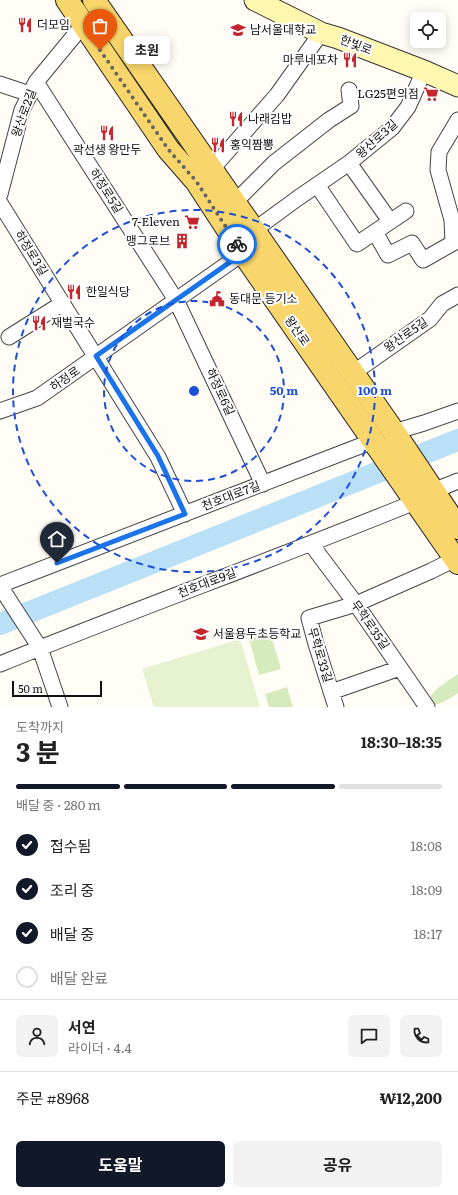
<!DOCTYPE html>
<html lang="ko">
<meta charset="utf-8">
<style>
body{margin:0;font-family:Literata,"Noto Sans KR",serif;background:#f2f2f2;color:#222;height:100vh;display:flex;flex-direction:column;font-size:15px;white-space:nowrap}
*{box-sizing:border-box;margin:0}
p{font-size:13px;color:#767676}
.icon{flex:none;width:22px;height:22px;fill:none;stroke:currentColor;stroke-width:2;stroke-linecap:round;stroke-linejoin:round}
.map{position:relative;height:707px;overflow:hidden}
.drawer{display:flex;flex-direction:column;background:#fff;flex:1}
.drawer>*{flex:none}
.tools{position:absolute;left:410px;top:12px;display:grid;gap:8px}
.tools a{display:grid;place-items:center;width:36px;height:36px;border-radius:6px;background:#fff;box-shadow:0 2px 10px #0003;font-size:20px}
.scale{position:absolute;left:12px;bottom:10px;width:90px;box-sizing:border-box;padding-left:4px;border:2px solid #111;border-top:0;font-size:11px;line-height:14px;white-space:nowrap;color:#111;-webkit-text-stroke:3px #fff;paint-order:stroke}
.pin{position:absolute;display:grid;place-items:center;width:34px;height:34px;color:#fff;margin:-41px -17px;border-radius:50% 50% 50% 0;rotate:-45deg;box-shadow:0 0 4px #0007}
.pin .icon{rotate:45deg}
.courier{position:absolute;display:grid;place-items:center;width:40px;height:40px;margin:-20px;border:3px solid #1a73e8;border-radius:50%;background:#fff;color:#222;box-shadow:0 1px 5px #0007}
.bubble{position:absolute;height:28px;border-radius:6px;background:#fff;box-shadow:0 2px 10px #0003;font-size:13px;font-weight:700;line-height:28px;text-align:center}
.head em{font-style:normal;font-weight:700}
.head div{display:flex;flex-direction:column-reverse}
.head{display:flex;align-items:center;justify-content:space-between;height:68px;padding:0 16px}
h1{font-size:26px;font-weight:700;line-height:30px}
.bar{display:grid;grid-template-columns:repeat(4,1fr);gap:6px 4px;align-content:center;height:48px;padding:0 16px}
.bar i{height:5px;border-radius:3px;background:#e0e0e0}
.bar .active{background:#111827}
.bar p{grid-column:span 4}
.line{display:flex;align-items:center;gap:10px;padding:0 16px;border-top:1px solid #e0e0e0}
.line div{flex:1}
.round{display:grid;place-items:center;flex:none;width:42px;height:42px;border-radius:6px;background:#f2f2f2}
ol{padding:0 16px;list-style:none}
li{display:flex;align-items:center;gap:12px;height:44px}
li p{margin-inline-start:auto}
li .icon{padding:4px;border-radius:50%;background:#111827;color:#fff;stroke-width:4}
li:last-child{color:#767676}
li i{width:22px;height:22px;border:2px solid #e0e0e0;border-radius:50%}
.cta{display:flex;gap:8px;margin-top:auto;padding:8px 16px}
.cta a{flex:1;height:46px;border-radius:6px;background:#111827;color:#fff;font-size:16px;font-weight:700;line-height:46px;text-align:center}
.cta a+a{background:#f2f2f2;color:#222}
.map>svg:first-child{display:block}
.green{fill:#d5ebbd}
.pitch{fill:#e6f2cf}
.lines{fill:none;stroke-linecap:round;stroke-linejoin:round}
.river{stroke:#b9e0f7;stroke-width:22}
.street-casing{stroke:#444;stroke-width:17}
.secondary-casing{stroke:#333;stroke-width:23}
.primary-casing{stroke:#222;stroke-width:24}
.street{stroke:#fff;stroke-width:15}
.secondary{stroke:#fff6b0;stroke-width:21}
.primary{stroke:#f9d66b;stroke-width:22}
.done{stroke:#646461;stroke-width:4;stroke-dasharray:0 7.2}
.route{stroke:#1a73e8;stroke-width:5}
.ring{fill:none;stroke:#1d4ed8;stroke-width:2;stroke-dasharray:7 5}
.labels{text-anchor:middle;stroke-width:4;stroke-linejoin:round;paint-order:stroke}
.poi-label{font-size:12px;fill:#111;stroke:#fff;text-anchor:start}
.street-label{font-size:12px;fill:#111;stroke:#fff}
.centre{fill:#1d4ed8;stroke:#fff;stroke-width:2}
.ring-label{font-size:12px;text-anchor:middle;font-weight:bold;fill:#1d4ed8;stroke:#fff;stroke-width:4;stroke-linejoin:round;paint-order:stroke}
</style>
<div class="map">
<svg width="458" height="707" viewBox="0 0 458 707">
<rect width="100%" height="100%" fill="#fffdf5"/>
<path class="green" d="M269 629 281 669 259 675 248 636Z
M458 674V693C452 697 438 707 432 704 430 702 429 698 431 696 435 688 451 679 458 674Z
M287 687 293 707H269L265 694Z"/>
<path class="pitch" d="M240 639 260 707H154L142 669Z"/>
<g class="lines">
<path class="river" d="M0 624 458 440"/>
<g class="street-casing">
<path id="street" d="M36 82 176 300 263 484
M0 84 30 94
M349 163 390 221
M212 169 277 95 321 33
M317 185 357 244 406 211
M0 194 22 110 36 82 83 25
M0 203 158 457 185 514
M234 203 274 163 329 120 351 106 349 90
M253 231 298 198 349 163 392 128 408 107 424 71
M375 232 388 255 412 243 423 260 453 243 452 220 438 170 439 152 458 120
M9 337 63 303
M353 373 430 319 442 304 458 295
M0 411 37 398 243 253
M394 432 424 423 458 411
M433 491 458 481
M311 544 356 604 427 707
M0 585 373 441
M0 586 40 648 60 707
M0 664C138 608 278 558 415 502
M331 692 400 668
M336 707 316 644 309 618 356 604 431 571 455 559"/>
</g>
<g class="secondary-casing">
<path id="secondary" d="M255 0 321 33 338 38 424 71 458 86"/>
</g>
<g class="primary-casing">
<path id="primary" d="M67 0 168 149 196 181 243 253 458 563
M94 0 394 432 458 528"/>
</g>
<use href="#street" class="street"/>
<use href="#secondary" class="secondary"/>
<use href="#primary" class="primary"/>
</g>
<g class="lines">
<path class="done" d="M100 50 168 149 196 181 237 244"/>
<path class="route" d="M57 563 185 514 158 456 96 356 243 253 237 244"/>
</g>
<g class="ring">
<circle cx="194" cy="391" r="90"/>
<circle cx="194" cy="391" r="181"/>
</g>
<defs>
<g id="restaurant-bare" transform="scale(1.2)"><path d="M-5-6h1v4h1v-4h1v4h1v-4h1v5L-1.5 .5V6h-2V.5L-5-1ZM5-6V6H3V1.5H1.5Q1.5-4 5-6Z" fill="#c4262e" stroke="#fff" stroke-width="2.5" paint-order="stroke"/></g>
<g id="university-bare" transform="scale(1.2)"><path d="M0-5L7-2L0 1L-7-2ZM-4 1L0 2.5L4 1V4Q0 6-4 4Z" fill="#c4262e" stroke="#fff" stroke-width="2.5" paint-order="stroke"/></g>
<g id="supermarket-bare" transform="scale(1.2)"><path d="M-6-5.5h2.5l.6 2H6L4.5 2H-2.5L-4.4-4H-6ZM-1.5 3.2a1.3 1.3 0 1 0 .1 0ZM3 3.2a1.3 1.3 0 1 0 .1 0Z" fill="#c4262e" stroke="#fff" stroke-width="2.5" paint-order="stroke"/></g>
<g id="building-bare" transform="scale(1.2)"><path d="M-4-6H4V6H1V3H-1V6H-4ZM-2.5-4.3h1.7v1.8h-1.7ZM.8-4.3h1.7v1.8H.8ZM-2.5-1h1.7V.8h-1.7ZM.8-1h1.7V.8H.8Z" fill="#c4262e" stroke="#fff" stroke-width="2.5" paint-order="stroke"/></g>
<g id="civic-bare" transform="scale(1.2)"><path d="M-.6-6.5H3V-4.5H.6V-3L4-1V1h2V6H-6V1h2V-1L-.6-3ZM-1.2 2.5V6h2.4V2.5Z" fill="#c4262e" stroke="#fff" stroke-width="2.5" paint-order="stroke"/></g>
<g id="school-bare" transform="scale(1.2)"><path d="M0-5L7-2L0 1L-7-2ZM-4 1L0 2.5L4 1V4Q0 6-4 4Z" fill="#c4262e" stroke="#fff" stroke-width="2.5" paint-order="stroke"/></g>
</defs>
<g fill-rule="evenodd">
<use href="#restaurant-bare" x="25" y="25"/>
<use href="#university-bare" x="238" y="30"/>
<use href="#restaurant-bare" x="350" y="60"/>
<use href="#supermarket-bare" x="431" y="94"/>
<use href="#restaurant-bare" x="236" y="119"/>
<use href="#restaurant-bare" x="107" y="133"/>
<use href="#restaurant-bare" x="218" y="145"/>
<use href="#supermarket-bare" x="192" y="222"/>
<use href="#building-bare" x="182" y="241"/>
<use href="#restaurant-bare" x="74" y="292"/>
<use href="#civic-bare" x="217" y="299"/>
<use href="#restaurant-bare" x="39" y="323"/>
<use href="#school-bare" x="201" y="634"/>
</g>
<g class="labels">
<g class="poi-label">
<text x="37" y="29">더모임</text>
<text x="250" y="34">남서울대학교</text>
<text x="338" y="64" text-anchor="end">마루네포차</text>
<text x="419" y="98" text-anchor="end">LG25편의점</text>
<text x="248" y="123">나래김밥</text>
<text x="230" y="149">홍익짬뽕</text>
<text x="107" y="154" text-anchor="middle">곽선생 왕만두</text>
<text x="180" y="226" text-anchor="end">7-Eleven</text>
<text x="170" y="245" text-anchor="end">맹그로브</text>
<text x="86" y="296">한일식당</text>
<text x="229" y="303">동대문 등기소</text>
<text x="51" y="327">재벌국수</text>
<text x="213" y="638">서울용두초등학교</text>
</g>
<g class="street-label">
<text transform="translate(356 45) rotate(21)" y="4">한빛로</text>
<text transform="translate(24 113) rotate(-70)" y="4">왕산로2길</text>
<text transform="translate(377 139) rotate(-42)" y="4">왕산로3길</text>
<text transform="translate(106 191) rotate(57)" y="4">하정로5길</text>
<text transform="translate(31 253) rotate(58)" y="4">하정로3길</text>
<text transform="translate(297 331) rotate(55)" y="4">왕산로</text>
<text transform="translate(406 335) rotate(-35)" y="4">왕산로5길</text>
<text transform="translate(65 379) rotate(-35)" y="4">하정로</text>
<text transform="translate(220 392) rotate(65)" y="4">하정로6길</text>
<text transform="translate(231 496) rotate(-21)" y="4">천호대로7길</text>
<text transform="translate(207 583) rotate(-21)" y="4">천호대로9길</text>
<text transform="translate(370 625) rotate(55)" y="4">무학로35길</text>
<text transform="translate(320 655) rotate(73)" y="4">무학로33길</text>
</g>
</g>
<circle cx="194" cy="391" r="6" class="centre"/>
<g class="ring-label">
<text x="284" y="395">50 m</text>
<text x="375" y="395">100 m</text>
</g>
</svg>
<div class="tools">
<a><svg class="icon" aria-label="locate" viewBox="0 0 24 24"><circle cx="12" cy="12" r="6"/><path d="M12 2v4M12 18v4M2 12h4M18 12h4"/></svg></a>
</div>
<div class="scale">50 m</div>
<div class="pin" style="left:100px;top:50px;background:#ea580c"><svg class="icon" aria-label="bag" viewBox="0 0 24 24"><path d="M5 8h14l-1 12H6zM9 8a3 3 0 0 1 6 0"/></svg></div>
<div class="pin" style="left:57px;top:563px;background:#1f2937"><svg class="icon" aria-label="home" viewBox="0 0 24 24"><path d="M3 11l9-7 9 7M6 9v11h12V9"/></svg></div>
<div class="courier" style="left:237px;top:244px"><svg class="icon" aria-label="bike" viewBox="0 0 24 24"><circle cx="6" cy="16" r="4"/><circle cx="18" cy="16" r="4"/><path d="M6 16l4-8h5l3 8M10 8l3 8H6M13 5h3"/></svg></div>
<div class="bubble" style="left:124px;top:36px;width:46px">초원</div>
</div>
<section class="drawer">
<div class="head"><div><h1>3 분</h1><p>도착까지</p></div><em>18:30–18:35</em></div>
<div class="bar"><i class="active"></i><i class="active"></i><i class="active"></i><i></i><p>배달 중 · 280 m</p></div>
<ol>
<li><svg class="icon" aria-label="check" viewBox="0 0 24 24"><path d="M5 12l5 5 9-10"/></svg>접수됨<p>18:08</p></li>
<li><svg class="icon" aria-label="check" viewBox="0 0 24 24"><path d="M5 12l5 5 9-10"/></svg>조리 중<p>18:09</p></li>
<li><svg class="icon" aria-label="check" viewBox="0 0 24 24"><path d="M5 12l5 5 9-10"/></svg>배달 중<p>18:17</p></li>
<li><i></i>배달 완료</li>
</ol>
<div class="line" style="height:72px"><a class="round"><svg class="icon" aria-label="person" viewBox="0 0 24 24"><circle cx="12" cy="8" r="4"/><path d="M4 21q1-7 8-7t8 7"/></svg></a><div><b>서연</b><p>라이더 · 4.4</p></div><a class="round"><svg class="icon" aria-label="chat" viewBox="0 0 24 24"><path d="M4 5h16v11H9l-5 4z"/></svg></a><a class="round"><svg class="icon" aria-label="phone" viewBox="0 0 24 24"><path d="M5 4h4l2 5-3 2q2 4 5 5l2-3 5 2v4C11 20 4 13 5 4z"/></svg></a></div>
<div class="line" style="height:52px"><div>주문 #8968</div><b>₩12,200</b></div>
<div class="cta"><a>도움말</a><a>공유</a></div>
</section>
